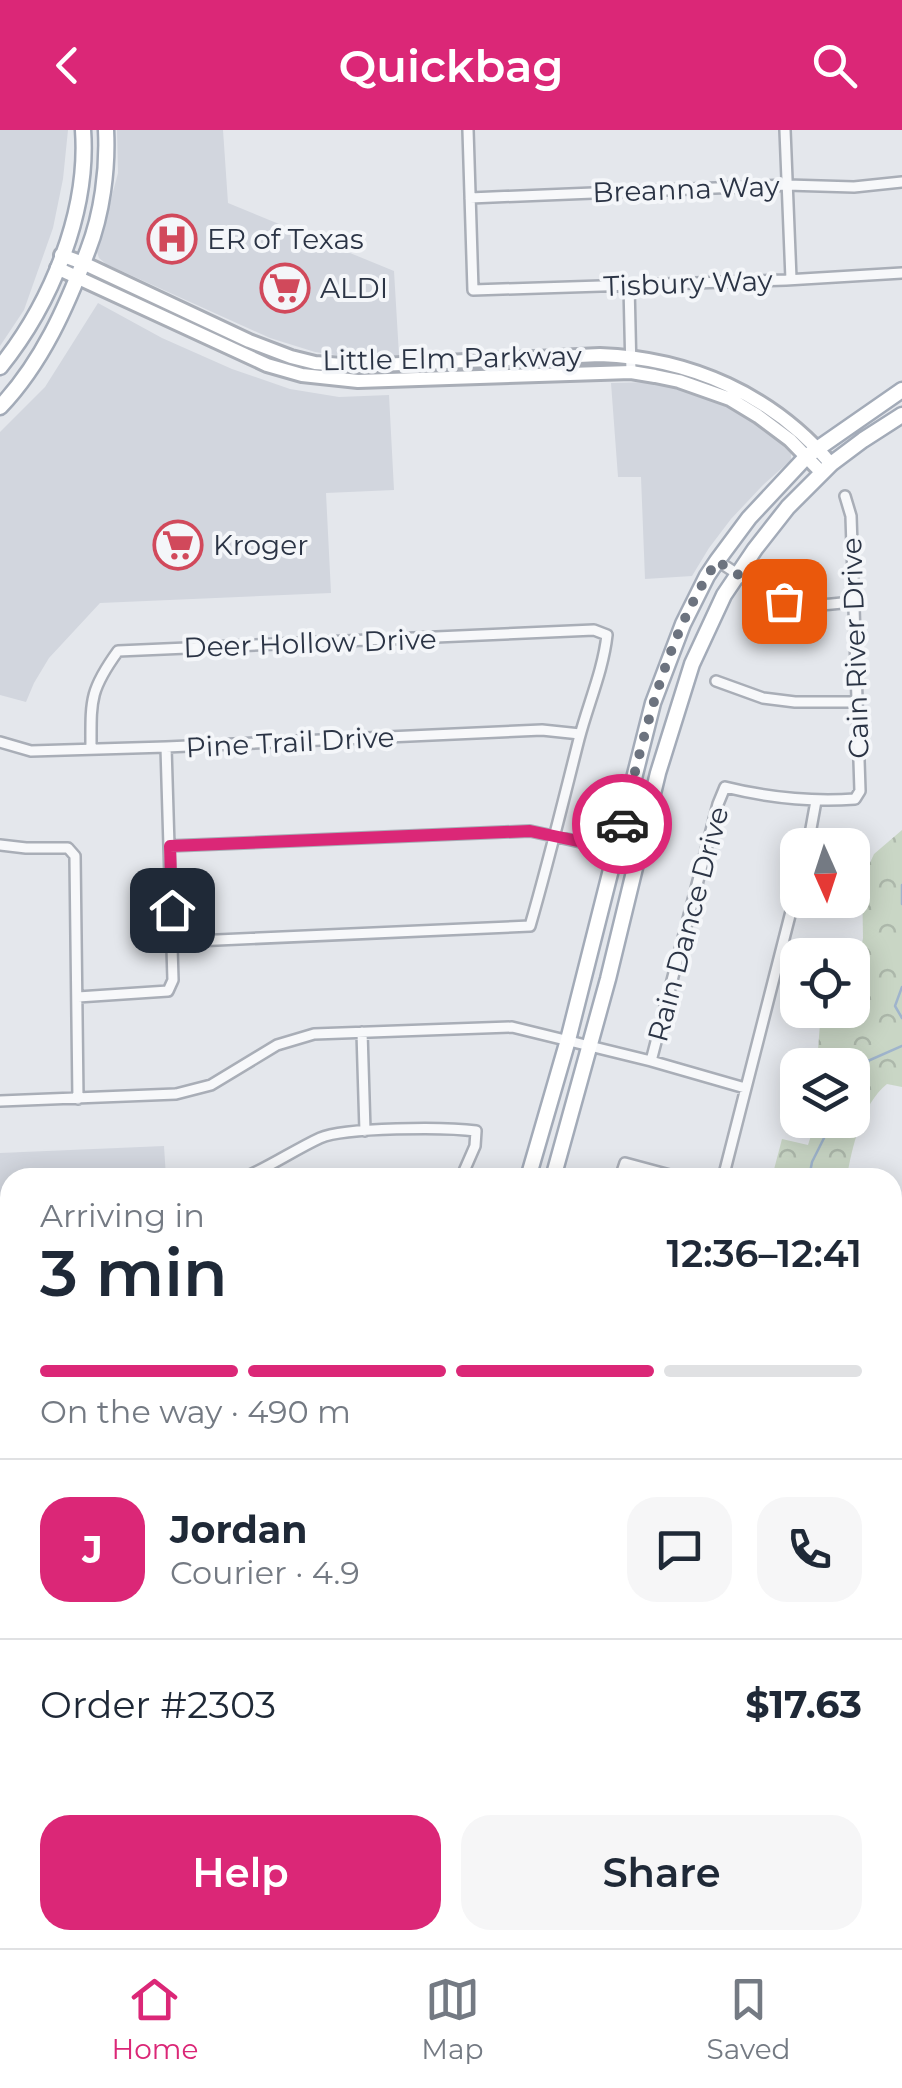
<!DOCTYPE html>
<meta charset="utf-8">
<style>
body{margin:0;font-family:Montserrat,sans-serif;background:#f6f6f7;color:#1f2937;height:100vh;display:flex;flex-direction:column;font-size:38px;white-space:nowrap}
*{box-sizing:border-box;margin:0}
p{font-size:32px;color:#747a83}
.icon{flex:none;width:55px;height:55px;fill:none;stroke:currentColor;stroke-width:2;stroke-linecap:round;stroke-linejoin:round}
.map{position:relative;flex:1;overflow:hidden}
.drawer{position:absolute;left:0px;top:1038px;width:902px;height:782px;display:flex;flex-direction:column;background:#fff;border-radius:30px 30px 0 0;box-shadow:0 5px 25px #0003}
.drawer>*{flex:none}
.needle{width:65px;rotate:177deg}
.tools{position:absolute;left:780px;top:698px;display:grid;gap:20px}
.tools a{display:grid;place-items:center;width:90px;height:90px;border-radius:20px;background:#fff;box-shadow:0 5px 25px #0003;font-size:50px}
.pin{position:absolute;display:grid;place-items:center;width:85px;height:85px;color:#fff;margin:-42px;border-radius:20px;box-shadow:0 5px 15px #0006}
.courier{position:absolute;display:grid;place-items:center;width:100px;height:100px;margin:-50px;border:8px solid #db2777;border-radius:50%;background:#fff;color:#222;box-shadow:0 2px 12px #0007}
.headline em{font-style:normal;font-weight:600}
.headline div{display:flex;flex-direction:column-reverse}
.headline{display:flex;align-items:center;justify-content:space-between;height:170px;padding:0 40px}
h1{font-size:65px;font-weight:600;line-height:75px}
.bar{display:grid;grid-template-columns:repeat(4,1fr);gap:15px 10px;align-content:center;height:120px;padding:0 40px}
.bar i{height:12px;border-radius:8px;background:#e0e1e3}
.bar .active{background:#db2777}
.bar p{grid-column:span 4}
.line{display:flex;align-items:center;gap:25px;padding:0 40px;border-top:2px solid #e0e1e3}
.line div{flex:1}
.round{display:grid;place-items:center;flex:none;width:105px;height:105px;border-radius:30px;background:#f6f6f7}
.cta{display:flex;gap:20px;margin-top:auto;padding:20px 40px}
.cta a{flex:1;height:115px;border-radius:30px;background:#db2777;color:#fff;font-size:40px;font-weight:600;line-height:115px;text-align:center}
.cta a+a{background:#f6f6f7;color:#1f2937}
header{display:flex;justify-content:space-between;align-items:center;height:130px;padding:0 40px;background:#db2777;color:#fff;font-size:45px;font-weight:600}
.tab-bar{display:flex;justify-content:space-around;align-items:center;height:140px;border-top:2px solid #e0e1e3;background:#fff;font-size:28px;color:#747a83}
.tab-bar a{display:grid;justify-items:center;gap:5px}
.tab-bar .active{color:#db2777}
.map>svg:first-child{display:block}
.built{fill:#d2d6de}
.forest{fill:url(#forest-crowns)}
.green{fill:#c9d6c5}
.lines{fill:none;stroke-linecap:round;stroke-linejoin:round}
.stream{stroke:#9fb4cc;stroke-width:2.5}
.street-casing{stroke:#a9aeb7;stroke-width:14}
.secondary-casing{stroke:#a9aeb7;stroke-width:18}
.primary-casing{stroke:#a3abb8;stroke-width:19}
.street{stroke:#f7f8fa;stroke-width:9}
.secondary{stroke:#fff;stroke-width:12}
.primary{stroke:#fff;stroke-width:14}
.done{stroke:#6c737f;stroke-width:10;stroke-dasharray:0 18}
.route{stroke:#db2777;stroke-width:12}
.labels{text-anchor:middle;stroke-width:8;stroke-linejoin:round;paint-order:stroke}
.street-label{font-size:28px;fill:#2b3445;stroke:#f4f6f9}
.poi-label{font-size:28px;fill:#2b3445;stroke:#f4f6f9;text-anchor:start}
</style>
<header><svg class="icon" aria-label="back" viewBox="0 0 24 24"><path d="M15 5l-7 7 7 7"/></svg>Quickbag<svg class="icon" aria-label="search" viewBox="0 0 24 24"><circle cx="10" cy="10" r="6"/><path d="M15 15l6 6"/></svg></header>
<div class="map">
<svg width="902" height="1818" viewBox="0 0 902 1818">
<defs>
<pattern id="forest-crowns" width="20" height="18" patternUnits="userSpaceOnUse" patternTransform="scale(2.5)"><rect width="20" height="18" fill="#c9d6c5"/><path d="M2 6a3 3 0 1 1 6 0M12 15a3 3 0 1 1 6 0" fill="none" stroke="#adb8ab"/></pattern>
</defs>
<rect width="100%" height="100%" fill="#e4e7ec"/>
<path class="built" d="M0 0H68L63 49 53 98 24 180 0 216Z
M117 0H223L228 73 394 141 399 225 349 227 315 222 270 208 106 134 99 128 97 122 118 43Z
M98 173 162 208 232 239 290 259 339 267 389 265 394 360 326 363 331 463 100 473 49 528 34 553 26 572 0 565V302L45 257Z
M652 252 681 259 732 279 770 303 791 323V330L763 355 731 389 709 418 692 446 645 449 641 347H618L611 253Z
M164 1016 166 1047 10 1048V1350H0V1023Z
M10 1403V1697L0 1698V1404Z"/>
<path class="forest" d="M902 700V957L887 954C862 974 852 1017 847 1047H772L782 1009 808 1015 816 990H852V935H810L818 920 821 880H852L853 842 857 840 863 808 862 750 874 724Z"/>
<path class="green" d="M405 1810H491L485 1818H400Z"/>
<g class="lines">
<path class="stream" d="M902 755V774
M902 857 895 876 902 888
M852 951 861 934 902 916
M809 1048 812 1032 833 990"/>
<g class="street-casing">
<path id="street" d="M468 0 473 160 786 150 902 143
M785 0 791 149
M470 68 787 55 854 57 902 52
M629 155 631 242
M717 431C742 445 767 469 796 474 815 477 835 473 854 472
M716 551 763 568 795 572H856
M0 612 31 621 166 617 542 600 580 604
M91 619C91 571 89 561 118 521L594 500 607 505C603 541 588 574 579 609 563 672 548 734 530 796L173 812
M0 715 26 718H68L75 726 78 969
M808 715 816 671
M169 716 530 701 640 725
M78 867 168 861 173 850 166 617
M362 902 365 1001
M651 931 718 674 725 657C769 668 810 672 855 669L860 661 851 386 845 366
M0 971 176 964 211 955 277 915 314 904 512 897 651 931 745 958
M243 1048C270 1037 294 1020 320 1008 345 997 447 997 476 1001L475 1016 461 1048
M620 1048 625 1033 681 1048
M723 1048 798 754
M892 1077 902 1076
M892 1553 901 1740
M0 1747 10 1746
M605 1810 627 1818
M808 1810 816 1818
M187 1818 201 1810
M333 1818 338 1810
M533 1818 537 1810
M783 1818 789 1810"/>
</g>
<g class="secondary-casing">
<path id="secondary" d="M61 125 83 133 249 211 291 227 315 233 357 236 600 225C690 228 773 265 831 334
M57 138 267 235 302 245 358 251 631 242 655 246 679 251 730 269 758 286 790 310 822 343
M892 1563H902
M892 1578H902"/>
</g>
<g class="primary-casing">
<path id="primary" d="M0 237C51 174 89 82 83 0
M0 277C42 233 67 176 88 120 102 84 108 39 106 0
M528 1048 568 910 653 573 683 494 707 446 717 431 749 388 807 326 902 260
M553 1048 608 849 658 643 692 534 724 465 755 419 788 377 831 334 863 310 902 285
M8 1390V1367"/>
</g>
<use href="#street" class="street"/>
<use href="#secondary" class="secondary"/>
<use href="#primary" class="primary"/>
</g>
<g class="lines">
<path class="done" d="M622 694C645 603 664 510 717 431L770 465 784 471"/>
<path class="route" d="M172 780 170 716 530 701 616 719 622 694"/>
</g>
<defs>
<g id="hospital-ring" transform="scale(2.5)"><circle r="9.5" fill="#f4f6f9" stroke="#d1495b" stroke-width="1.5"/><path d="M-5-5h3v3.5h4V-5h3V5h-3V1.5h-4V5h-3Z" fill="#d1495b"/></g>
<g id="supermarket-ring" transform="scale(2.5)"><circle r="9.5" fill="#f4f6f9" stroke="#d1495b" stroke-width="1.5"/><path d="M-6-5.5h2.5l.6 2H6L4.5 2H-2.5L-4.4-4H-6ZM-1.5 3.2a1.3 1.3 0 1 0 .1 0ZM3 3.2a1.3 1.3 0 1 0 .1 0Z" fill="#d1495b"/></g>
</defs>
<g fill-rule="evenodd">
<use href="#hospital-ring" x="172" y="109"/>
<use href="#supermarket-ring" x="285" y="158"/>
<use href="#supermarket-ring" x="178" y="415"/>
</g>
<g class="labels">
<g class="street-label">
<text transform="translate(686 59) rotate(-2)" y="10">Breanna Way</text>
<text transform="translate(688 153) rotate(-2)" y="10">Tisbury Way</text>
<text transform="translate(452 228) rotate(-1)" y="10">Little Elm Parkway</text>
<text transform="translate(310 513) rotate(-2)" y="10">Deer Hollow Drive</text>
<text transform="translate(855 518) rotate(-92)" y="10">Cain River Drive</text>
<text transform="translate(290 612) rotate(-3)" y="10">Pine Trail Drive</text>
<text transform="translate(688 794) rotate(-75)" y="10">Rain Dance Drive</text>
</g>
<g class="poi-label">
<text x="207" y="119">ER of Texas</text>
<text x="320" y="168">ALDI</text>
<text x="213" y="425">Kroger</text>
</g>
</g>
</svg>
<div class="tools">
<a><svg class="needle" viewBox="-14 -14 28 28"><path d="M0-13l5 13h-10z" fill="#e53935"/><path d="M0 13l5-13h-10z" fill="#747a83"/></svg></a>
<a><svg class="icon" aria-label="locate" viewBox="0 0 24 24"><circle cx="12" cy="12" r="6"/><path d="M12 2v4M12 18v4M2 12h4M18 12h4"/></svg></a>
<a><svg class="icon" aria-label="layers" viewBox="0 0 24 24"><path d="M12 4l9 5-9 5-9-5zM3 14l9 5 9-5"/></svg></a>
</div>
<div class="pin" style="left:784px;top:471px;background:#ea580c"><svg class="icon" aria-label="bag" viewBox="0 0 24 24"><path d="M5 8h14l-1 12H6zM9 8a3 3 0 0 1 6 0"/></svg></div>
<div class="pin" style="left:172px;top:780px;background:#1f2937"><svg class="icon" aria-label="home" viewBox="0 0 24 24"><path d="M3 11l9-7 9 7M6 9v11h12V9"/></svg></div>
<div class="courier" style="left:622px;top:694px"><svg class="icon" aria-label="car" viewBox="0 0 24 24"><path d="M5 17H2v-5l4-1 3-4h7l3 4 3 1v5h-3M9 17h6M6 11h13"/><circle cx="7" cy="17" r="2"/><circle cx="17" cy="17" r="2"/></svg></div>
<section class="drawer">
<div class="headline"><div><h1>3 min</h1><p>Arriving in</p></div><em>12:36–12:41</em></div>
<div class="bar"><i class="active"></i><i class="active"></i><i class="active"></i><i></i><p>On the way · 490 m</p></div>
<div class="line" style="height:180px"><b class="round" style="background:#db2777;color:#fff">J</b><div><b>Jordan</b><p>Courier · 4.9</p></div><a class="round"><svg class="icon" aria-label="chat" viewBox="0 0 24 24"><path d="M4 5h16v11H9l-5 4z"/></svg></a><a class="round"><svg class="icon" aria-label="phone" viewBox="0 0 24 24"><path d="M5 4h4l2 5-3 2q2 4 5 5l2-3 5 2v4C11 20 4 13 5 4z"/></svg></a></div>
<div class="line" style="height:130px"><div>Order #2303</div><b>$17.63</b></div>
<div class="cta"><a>Help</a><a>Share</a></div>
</section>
</div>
<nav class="tab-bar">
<a class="active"><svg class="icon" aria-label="home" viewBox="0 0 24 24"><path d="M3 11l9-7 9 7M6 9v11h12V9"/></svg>Home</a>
<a><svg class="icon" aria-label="map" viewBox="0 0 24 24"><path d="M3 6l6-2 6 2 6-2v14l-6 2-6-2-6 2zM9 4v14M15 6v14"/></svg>Map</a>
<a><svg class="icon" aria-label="saved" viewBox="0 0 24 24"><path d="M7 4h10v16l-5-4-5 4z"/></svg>Saved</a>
</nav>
